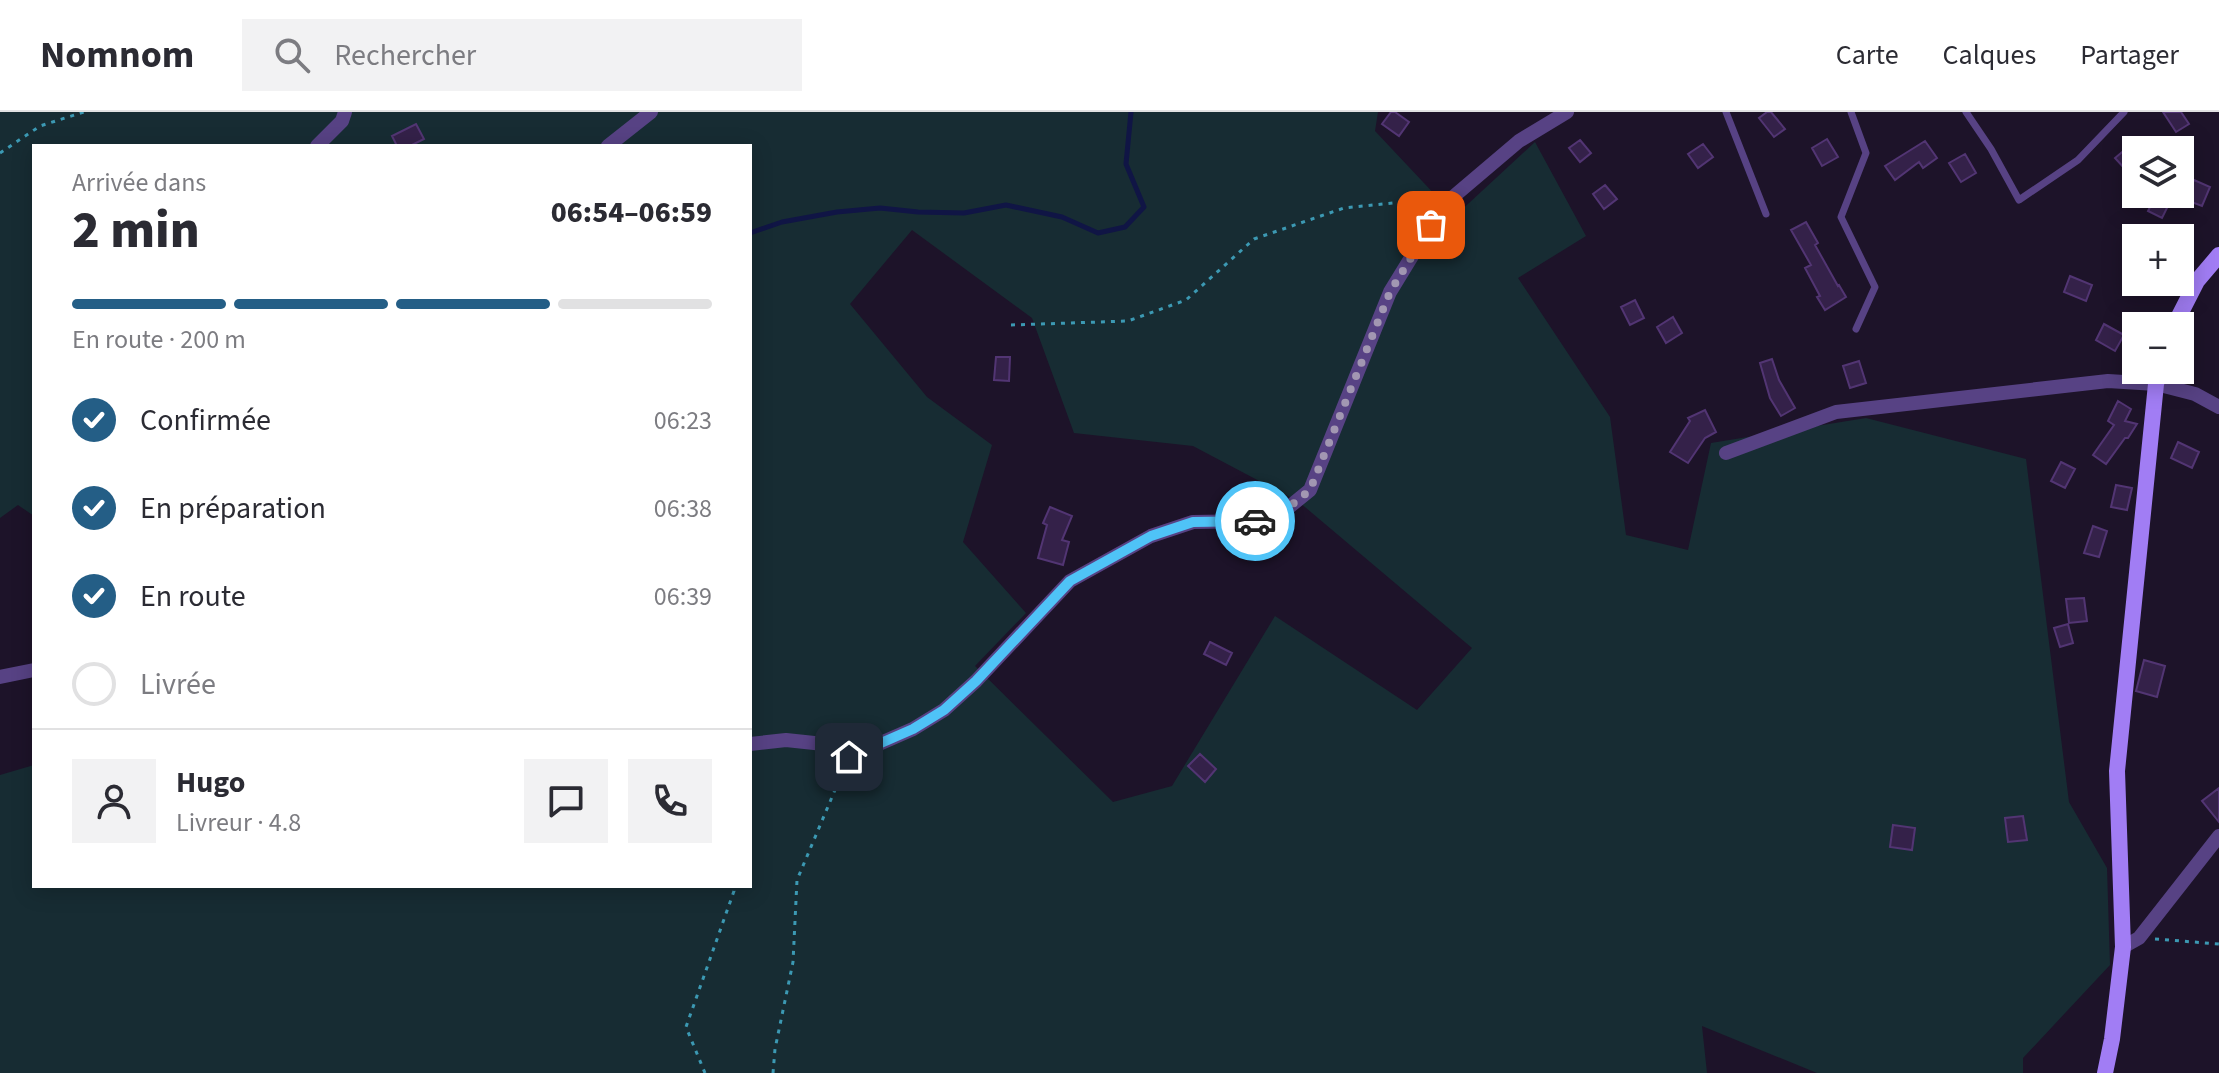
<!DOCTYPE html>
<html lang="fr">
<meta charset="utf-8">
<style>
body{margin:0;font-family:"Source Sans 3",sans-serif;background:#f2f2f3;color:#2b2b33;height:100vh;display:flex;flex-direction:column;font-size:30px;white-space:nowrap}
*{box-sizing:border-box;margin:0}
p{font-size:26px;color:#7c7c81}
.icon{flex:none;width:44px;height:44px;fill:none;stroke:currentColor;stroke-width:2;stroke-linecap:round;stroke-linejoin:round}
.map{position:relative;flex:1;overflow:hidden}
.panel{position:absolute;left:32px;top:32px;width:720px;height:744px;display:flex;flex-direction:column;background:#fff;border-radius:0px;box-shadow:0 4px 20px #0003}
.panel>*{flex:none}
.buttons{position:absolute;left:2122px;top:24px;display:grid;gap:16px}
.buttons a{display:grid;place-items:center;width:72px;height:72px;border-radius:0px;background:#fff;box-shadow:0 4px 20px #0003;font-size:40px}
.pin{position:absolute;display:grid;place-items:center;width:68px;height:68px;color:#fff;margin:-34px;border-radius:16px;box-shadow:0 4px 12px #0006}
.courier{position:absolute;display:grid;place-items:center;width:80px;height:80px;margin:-40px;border:6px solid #4fc3f7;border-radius:50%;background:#fff;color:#222;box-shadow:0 2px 10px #0007}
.head em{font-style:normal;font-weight:800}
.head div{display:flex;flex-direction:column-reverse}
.head{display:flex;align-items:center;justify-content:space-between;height:136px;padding:0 40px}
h1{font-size:52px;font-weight:800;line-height:60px}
.bar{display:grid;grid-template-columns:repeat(4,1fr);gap:12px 8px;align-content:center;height:96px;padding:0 40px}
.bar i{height:10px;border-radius:6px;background:#e1e1e2}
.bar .on{background:#245e86}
.bar p{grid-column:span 4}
.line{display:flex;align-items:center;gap:20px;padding:0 40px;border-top:2px solid #e1e1e2}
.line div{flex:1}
.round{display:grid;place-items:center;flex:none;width:84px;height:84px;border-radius:0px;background:#f2f2f3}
ol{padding:0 40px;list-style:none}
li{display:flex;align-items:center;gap:24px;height:88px}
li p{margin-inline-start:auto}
li .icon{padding:8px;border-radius:50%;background:#245e86;color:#fff;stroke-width:4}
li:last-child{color:#7c7c81}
li i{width:44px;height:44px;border:4px solid #e1e1e2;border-radius:50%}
header{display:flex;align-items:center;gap:48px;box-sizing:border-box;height:112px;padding:0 40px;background:#fff;border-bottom:2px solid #e1e1e2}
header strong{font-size:38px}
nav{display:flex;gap:44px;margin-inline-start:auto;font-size:28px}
.search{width:560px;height:72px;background:#f2f2f3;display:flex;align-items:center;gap:20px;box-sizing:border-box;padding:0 28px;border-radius:0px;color:#7c7c81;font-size:30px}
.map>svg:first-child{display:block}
.green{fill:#172c33;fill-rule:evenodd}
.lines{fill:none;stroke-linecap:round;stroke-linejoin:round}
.stream{stroke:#101545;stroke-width:5}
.building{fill:#342149;stroke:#523573;stroke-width:2}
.path{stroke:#3c99b3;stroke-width:3;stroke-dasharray:4 6;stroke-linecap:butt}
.lane{stroke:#574284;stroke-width:7}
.street{stroke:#574284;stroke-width:14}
.secondary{stroke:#a17df4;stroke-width:16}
.done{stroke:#a297b2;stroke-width:8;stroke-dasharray:0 14.4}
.route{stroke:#4fc3f7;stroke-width:10}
</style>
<header>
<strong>Nomnom</strong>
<div class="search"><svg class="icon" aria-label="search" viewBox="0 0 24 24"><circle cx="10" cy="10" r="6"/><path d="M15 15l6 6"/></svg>Rechercher</div>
<nav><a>Carte</a><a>Calques</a><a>Partager</a></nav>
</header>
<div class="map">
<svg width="2219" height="961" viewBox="0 0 2219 961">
<rect width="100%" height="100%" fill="#1d1329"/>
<path class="green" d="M0 0H1378L1375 19 1455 104 1535 30 1586 124 1518 166 1610 305 1626 423 1688 438 1711 331 1866 306 2026 347 2069 690 2107 756 2110 853 2023 946V961H1817L1702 914 1707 961H0V663L34 653V774H750V34H34V404L18 393 0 406ZM912 118 1032 206 1074 321 1193 334 1299 390 1472 536 1417 598 1275 504 1172 674 1113 690 975 554 1026 501 963 430 992 333 927 285 850 192Z"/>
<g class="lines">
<path class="stream" d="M750 121 782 110 837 100 880 96 918 100 964 101 1006 93 1062 105 1098 121 1125 115 1144 95 1126 52 1131 0"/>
</g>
<path class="building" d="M1391 0H1395L1409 10 1399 24 1382 12Z
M1767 0H1771L1785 17 1774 25 1759 6Z
M2163 0H2181L2189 12 2176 20Z
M416 12 424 27 410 34H397L392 24Z
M1827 27 1838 45 1822 54 1812 36Z
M1580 28 1591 41 1580 50 1569 36Z
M1925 29 1937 46 1923 56 1919 50 1895 68 1885 54Z
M1703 32 1713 45 1698 56 1688 42Z
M2127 36 2136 46V69L2115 46Z
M1965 42 1976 61 1961 70 1949 51Z
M2194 68 2210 75 2202 94 2186 88Z
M1605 73 1617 87 1604 97 1593 82Z
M2155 85 2169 92 2162 106 2148 99Z
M1806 110 1818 131 1815 133 1838 174 1839 173 1846 185 1825 198 1817 185 1820 184 1805 156 1811 153 1791 118Z
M2070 164 2092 173 2086 189 2064 180Z
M1635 188 1644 206 1630 213 1621 195Z
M1673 205 1682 221 1666 231 1657 215Z
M2104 212 2124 223 2115 239 2096 228Z
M996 245H1010L1009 269 994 268Z
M1772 247 1779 268 1795 296 1781 304 1770 286 1760 251Z
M1859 249 1866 271 1850 276 1843 254Z
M2118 289 2131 297 2125 309 2137 312 2128 326H2125L2106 352 2093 343 2114 313 2108 309Z
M1705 298 1716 320 1705 326 1688 351 1670 340 1690 309 1688 306Z
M2178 330 2199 340 2192 356 2171 346Z
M2061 350 2075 357 2065 376 2051 369Z
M2116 373 2132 376 2127 398 2111 395Z
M1050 395 1072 404 1062 428 1069 430 1063 453 1038 446 1047 413 1043 411Z
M2093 414 2107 419 2099 445 2084 441Z
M2084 486 2087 509 2069 511 2066 487Z
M2068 512 2073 531 2060 535 2054 516Z
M1210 530 1232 541 1226 553 1204 542Z
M2144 548 2165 554 2157 585 2136 579Z
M1200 642 1216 657 1205 670 1188 654Z
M2219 676V710L2202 689Z
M2023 704 2027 728 2008 730 2005 706Z
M1893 713 1915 716 1912 738 1890 735Z"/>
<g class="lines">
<path class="path" d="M0 41 40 14 84 0
M1011 213 1128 209 1186 188 1254 127 1344 96 1431 87
M2155 827 2219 832
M705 961 686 915 734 779 733 774
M773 961 775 937 793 850 797 768 843 659"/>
<path class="lane" d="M1726 0 1766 102
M1851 0 1866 41 1841 105 1875 175 1856 217
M1966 0 1991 37 2019 88 2078 48 2124 0"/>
<path class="street" d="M317 34 342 9 345 0
M608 34 651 0
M1726 341 1836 300 2108 269 2156 272 2195 282 2219 295
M0 565 34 558
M750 632 786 628 833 633 849 645 913 617 944 598 976 569 1070 469 1151 424 1193 410 1253 409 1283 400 1310 378 1390 180 1431 113 1453 85 1519 29 1567 0
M2123 835 2139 826 2219 724"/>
<path class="secondary" d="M2174 214 2197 169 2219 143
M2105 961 2112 927 2123 835 2117 659 2156 272 2160 258"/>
</g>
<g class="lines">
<path class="done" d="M1255 409 1283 400 1310 378 1390 180 1431 113"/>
<path class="route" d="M849 645 913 617 944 598 976 569 1070 469 1151 424 1193 410 1255 409"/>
</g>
</svg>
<div class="buttons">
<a><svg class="icon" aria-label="layers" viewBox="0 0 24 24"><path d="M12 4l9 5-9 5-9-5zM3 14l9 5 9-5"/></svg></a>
<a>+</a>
<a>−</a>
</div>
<div class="pin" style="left:1431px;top:113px;background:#ea580c"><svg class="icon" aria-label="bag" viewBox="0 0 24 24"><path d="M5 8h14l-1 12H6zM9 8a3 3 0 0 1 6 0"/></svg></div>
<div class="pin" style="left:849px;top:645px;background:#1f2937"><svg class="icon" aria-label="home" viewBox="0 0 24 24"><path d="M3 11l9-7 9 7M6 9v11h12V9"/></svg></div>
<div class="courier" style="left:1255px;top:409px"><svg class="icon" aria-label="car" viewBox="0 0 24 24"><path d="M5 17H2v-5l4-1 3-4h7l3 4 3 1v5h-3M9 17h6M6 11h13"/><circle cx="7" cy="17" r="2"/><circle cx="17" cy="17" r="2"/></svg></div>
<section class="panel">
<div class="head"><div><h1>2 min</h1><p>Arrivée dans</p></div><em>06:54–06:59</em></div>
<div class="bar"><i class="on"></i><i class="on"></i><i class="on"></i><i></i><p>En route · 200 m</p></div>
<ol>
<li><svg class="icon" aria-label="check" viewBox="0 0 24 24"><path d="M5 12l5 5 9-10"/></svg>Confirmée<p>06:23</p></li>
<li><svg class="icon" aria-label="check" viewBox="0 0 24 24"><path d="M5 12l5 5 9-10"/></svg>En préparation<p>06:38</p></li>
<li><svg class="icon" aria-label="check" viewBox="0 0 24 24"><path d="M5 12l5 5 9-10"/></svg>En route<p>06:39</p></li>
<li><i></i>Livrée</li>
</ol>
<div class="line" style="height:144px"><a class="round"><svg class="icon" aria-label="person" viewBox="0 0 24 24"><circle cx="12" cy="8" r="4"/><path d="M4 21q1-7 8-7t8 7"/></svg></a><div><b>Hugo</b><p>Livreur · 4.8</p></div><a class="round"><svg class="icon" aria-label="chat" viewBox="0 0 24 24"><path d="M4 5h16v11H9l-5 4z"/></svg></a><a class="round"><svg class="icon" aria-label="phone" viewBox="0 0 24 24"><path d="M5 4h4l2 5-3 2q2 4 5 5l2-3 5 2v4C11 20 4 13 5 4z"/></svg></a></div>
</section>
</div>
